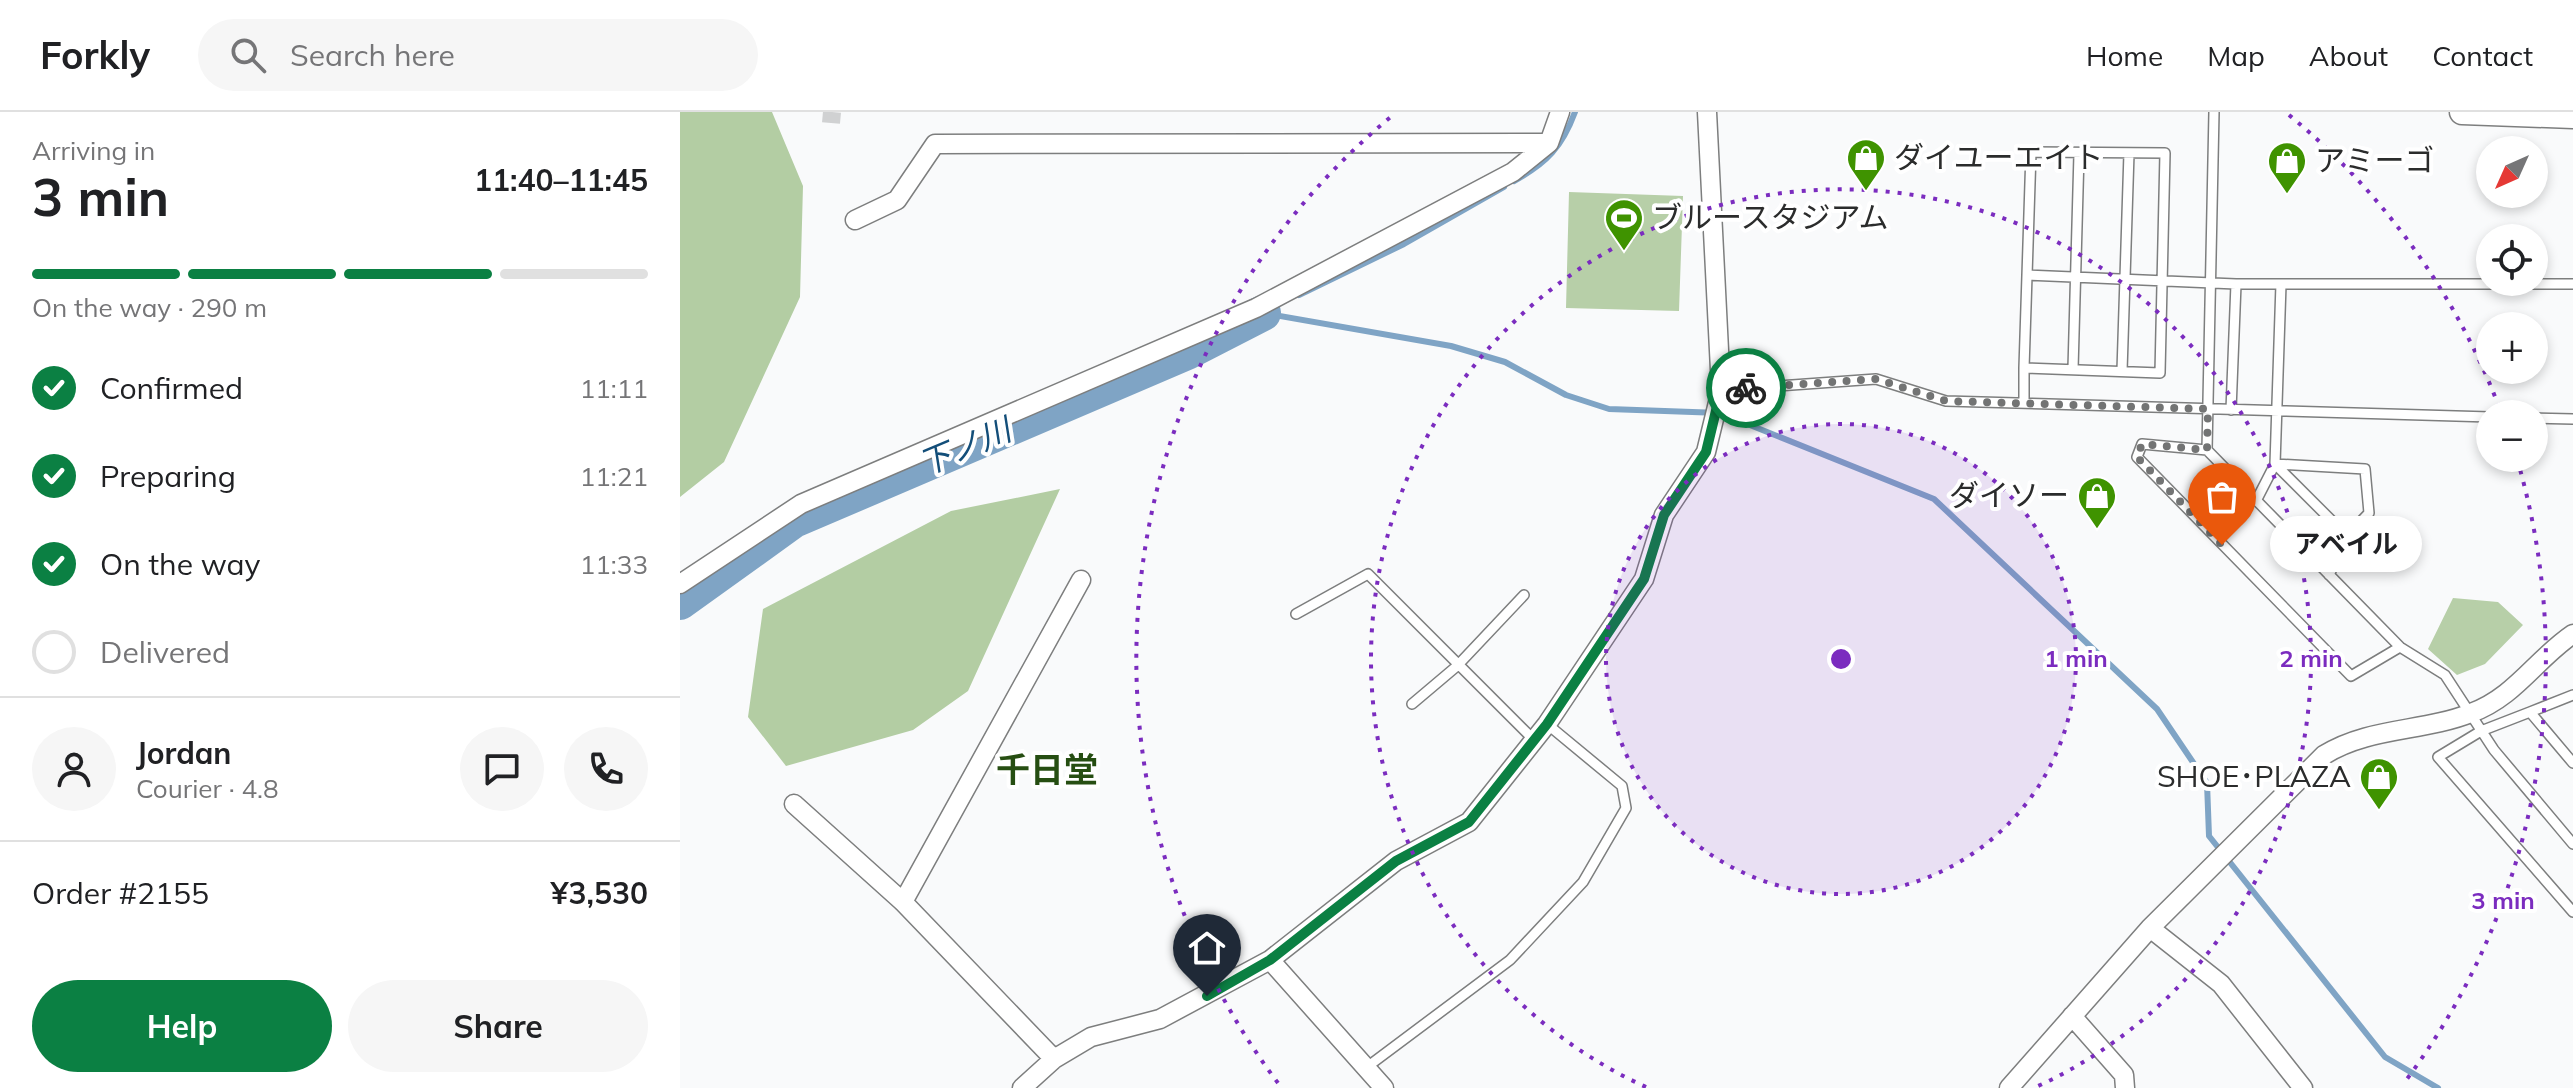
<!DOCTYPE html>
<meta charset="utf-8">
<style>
body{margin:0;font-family:Mulish,"Noto Sans JP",sans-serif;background:#f6f6f6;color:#202124;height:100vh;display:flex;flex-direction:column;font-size:30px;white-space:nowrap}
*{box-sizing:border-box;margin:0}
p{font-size:26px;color:#757577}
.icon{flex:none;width:44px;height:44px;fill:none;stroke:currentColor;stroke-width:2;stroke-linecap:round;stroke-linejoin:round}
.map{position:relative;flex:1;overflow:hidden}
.details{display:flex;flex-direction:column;background:#fff;width:680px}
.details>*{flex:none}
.needle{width:52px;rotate:225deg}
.tools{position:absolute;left:1796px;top:24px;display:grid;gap:16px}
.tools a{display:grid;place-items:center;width:72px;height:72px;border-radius:50%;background:#fff;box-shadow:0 4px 12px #0003;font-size:40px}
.pin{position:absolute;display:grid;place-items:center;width:68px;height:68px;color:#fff;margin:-82px -34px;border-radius:50% 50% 50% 0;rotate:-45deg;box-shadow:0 0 8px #0007}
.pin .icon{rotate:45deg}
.courier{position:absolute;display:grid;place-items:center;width:80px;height:80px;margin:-40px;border:6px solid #0b8043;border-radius:50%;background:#fff;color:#222;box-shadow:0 2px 10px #0007}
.bubble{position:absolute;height:56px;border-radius:28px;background:#fff;box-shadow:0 4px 12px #0003;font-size:26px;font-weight:700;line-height:56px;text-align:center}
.summary em{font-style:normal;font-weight:700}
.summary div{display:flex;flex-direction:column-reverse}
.summary{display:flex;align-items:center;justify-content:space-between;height:136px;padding:0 32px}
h1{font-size:52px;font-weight:700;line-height:60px}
.bar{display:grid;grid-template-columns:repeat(4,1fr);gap:12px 8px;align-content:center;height:96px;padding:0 32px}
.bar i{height:10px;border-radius:6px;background:#e0e0e0}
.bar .on{background:#0b8043}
.bar p{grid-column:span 4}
.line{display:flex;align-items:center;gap:20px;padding:0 32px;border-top:2px solid #e0e0e0}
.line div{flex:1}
.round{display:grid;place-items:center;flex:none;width:84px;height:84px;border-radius:42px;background:#f6f6f6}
ol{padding:0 32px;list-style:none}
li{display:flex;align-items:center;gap:24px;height:88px}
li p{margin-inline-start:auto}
li .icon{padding:8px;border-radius:50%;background:#0b8043;color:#fff;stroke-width:4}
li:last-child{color:#757577}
li i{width:44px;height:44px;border:4px solid #e0e0e0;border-radius:50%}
.action{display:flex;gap:16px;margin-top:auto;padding:16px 32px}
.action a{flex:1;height:92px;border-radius:48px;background:#0b8043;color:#fff;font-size:32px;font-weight:700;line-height:92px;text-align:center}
.action a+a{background:#f6f6f6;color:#202124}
header{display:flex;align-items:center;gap:48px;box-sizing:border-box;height:112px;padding:0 40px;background:#fff;border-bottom:2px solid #e0e0e0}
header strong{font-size:38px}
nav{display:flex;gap:44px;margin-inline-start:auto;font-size:28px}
.search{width:560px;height:72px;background:#f6f6f6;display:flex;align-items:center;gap:20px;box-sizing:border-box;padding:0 28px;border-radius:44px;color:#757577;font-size:30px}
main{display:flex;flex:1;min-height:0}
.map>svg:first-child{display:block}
.green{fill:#b7cfa8}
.forest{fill:#b3cda3}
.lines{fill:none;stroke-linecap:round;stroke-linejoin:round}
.stream{stroke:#7fa4c5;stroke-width:6}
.river{stroke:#7fa4c5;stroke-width:36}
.street-tunnel{stroke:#d0d1d2;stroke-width:18;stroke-dasharray:18 9;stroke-linecap:butt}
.lane-casing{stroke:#7d7e7e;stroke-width:12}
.street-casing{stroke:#7d7e7e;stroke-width:21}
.secondary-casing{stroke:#7d7e7e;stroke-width:27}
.lane{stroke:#fff;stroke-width:9}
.street{stroke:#fff;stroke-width:18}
.secondary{stroke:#fff;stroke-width:24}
.done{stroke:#737474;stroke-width:8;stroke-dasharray:0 14.4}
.route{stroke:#0b8043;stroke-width:10}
.ring{fill:none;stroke:#7b2cbf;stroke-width:4;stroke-dasharray:4 8}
.labels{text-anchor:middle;stroke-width:8;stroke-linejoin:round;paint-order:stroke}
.poi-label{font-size:30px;fill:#2b2c2c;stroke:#fff;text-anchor:start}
.water-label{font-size:32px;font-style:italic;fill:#134e79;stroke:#fff}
.quarter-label{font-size:34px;font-weight:bold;fill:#264e12;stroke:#fff}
.centre{fill:#7b2cbf;stroke:#fff;stroke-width:4}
.ring-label{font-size:24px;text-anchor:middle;font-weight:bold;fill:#7b2cbf;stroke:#fff;stroke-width:8;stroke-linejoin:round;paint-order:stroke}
</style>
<header>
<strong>Forkly</strong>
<div class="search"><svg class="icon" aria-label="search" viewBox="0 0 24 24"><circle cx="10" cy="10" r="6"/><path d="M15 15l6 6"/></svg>Search here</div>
<nav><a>Home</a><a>Map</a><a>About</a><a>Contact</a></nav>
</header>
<main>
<section class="details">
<div class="summary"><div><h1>3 min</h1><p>Arriving in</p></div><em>11:40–11:45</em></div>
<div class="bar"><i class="on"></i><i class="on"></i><i class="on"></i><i></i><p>On the way · 290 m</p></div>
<ol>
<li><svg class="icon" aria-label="check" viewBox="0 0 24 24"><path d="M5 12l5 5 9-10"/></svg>Confirmed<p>11:11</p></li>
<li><svg class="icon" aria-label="check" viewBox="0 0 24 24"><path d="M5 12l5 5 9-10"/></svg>Preparing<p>11:21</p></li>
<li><svg class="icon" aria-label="check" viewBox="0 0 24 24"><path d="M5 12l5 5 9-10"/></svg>On the way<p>11:33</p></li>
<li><i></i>Delivered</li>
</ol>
<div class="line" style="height:144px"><a class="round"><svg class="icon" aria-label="person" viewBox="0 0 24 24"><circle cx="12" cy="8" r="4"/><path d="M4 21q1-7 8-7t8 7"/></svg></a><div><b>Jordan</b><p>Courier · 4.8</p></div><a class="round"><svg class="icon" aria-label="chat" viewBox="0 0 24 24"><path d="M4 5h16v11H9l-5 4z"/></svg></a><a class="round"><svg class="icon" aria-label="phone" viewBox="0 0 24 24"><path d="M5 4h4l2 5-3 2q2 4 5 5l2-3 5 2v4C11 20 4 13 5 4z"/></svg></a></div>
<div class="line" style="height:104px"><div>Order #2155</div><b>¥3,530</b></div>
<div class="action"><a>Help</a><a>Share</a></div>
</section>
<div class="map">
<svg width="1893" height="976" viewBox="0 0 1893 976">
<rect width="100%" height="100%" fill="#f9fafb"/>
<path class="green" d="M889 80 1003 84 999 199 886 196Z
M1773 486 1818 490 1843 513 1805 552 1777 563 1748 537Z"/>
<path class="forest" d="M0 0H92L123 74 120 185 44 350 0 385Z
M380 377 288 579 233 618 106 654 68 605 83 497 271 399Z"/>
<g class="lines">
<path class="stream" d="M834 69C867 51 882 35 895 0
M619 183 724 132 824 75
M583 201 771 234 825 250 886 283 929 297 1040 301 1254 387 1477 597 1527 671 1529 724 1705 945 1758 976"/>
<path class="river" d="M0 490 114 408 507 240 583 201"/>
<path class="street-tunnel" d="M151 11 152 0"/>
<g class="lane-casing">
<path id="lane" d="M1534 0 1527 338 1720 535 1765 563 1814 638 1893 732
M1347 163 1556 172
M1393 257 1399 42
M1442 259 1449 41
M1041 278 1196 267 1266 289 1810 305
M1344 291V256L1351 40 1485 41 1480 261 1344 256
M1551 298 1556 172H1893
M1854 306 1893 307
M1527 338 1462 332 1457 345 1671 564 1720 535
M1595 352 1685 357 1689 401 1667 424
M1595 352 1667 424 1649 463
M1576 389 1595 352 1601 172
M616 502 688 462 853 627
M732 592 777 554 844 483
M1850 600 1893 583
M1893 651 1850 600 1801 619 1758 645 1893 800
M687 955 830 848 903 770 946 696 942 674 867 612"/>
</g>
<g class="street-casing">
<path id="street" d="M175 108 217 88 255 32 869 31
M0 472 121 392 576 196 833 60 869 31 880 0
M114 692 223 790 374 947
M223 790 401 468
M1470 816 1541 872 1623 976
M590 848 704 976
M1392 904 1444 963 1445 976
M342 976 374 947 411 925 480 907 590 848 716 749 789 710 867 612 964 467 984 403 1026 340 1041 278 1027 0
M1329 976 1470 816 1644 643C1689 615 1743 620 1791 601 1835 585 1856 547 1893 522"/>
</g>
<g class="secondary-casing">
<path id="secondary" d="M1782 0 1893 4"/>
</g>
<use href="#lane" class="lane"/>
<use href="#street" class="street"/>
<use href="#secondary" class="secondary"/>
</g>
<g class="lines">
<path class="done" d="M1066 276 1196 267 1266 289 1528 297 1527 338 1462 332 1457 345 1542 433"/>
<path class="route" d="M527 884 590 848 716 749 789 710 867 612 964 467 984 403 1026 340 1041 278 1066 276"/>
</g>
<circle cx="1161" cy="547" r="235" fill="#7b2cbf" fill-opacity=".12"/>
<g class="ring">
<circle cx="1161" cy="547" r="235"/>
<path d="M966 975A470 470 0 1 1 1356 975"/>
<path d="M598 971A705 705 0 0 1 713 3M1609 3A705 705 0 0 1 1821 300M1837 347A705 705 0 0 1 1724 971"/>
</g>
<defs>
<g id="shop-pin" transform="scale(2)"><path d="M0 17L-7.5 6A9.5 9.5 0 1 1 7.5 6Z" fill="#3f9300" stroke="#fff"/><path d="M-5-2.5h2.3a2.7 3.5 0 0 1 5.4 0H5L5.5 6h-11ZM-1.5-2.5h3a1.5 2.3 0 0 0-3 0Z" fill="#fff"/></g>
<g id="stadium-pin" transform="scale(2)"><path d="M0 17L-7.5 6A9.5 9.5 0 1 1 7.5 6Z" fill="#3f9300" stroke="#fff"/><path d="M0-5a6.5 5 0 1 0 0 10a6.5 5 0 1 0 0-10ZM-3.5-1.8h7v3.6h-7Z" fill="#fff"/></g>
</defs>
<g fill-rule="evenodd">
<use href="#shop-pin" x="1186" y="46"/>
<use href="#shop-pin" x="1607" y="49"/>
<use href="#stadium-pin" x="944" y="106"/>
<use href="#shop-pin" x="1417" y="384"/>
<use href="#shop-pin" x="1699" y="665"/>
</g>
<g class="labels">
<g class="poi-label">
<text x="1214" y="56">ダイユーエイト</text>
<text x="1635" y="59">アミーゴ</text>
<text x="972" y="116">ブルースタジアム</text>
<text x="1389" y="394" text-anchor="end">ダイソー</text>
<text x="1671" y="675" text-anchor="end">SHOE･PLAZA</text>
</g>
<g class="water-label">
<text transform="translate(285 335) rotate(-23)" y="11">下ノ川</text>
</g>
<g class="quarter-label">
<text x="367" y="670">千日堂</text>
</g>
</g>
<circle cx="1161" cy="547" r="12" class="centre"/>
<g class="ring-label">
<text x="1396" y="555">1 min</text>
<text x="1631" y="555">2 min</text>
<text x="1823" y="797">3 min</text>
</g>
</svg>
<div class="tools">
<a><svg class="needle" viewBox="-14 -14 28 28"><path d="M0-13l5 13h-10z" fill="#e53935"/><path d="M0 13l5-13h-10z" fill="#757577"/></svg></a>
<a><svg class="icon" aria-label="locate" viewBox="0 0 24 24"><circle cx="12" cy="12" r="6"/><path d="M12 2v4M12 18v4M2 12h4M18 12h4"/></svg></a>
<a>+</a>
<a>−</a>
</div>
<div class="pin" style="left:1542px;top:433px;background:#ea580c"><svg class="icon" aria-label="bag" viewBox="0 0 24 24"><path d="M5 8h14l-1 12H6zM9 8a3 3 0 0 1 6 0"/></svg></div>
<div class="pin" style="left:527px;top:884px;background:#1f2937"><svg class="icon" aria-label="home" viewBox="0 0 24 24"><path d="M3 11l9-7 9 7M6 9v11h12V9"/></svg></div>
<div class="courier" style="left:1066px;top:276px"><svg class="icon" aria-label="bike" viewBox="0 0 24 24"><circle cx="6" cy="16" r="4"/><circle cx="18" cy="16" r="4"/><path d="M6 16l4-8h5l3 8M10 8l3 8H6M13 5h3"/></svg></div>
<div class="bubble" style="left:1590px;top:404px;width:152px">アベイル</div>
</div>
</main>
